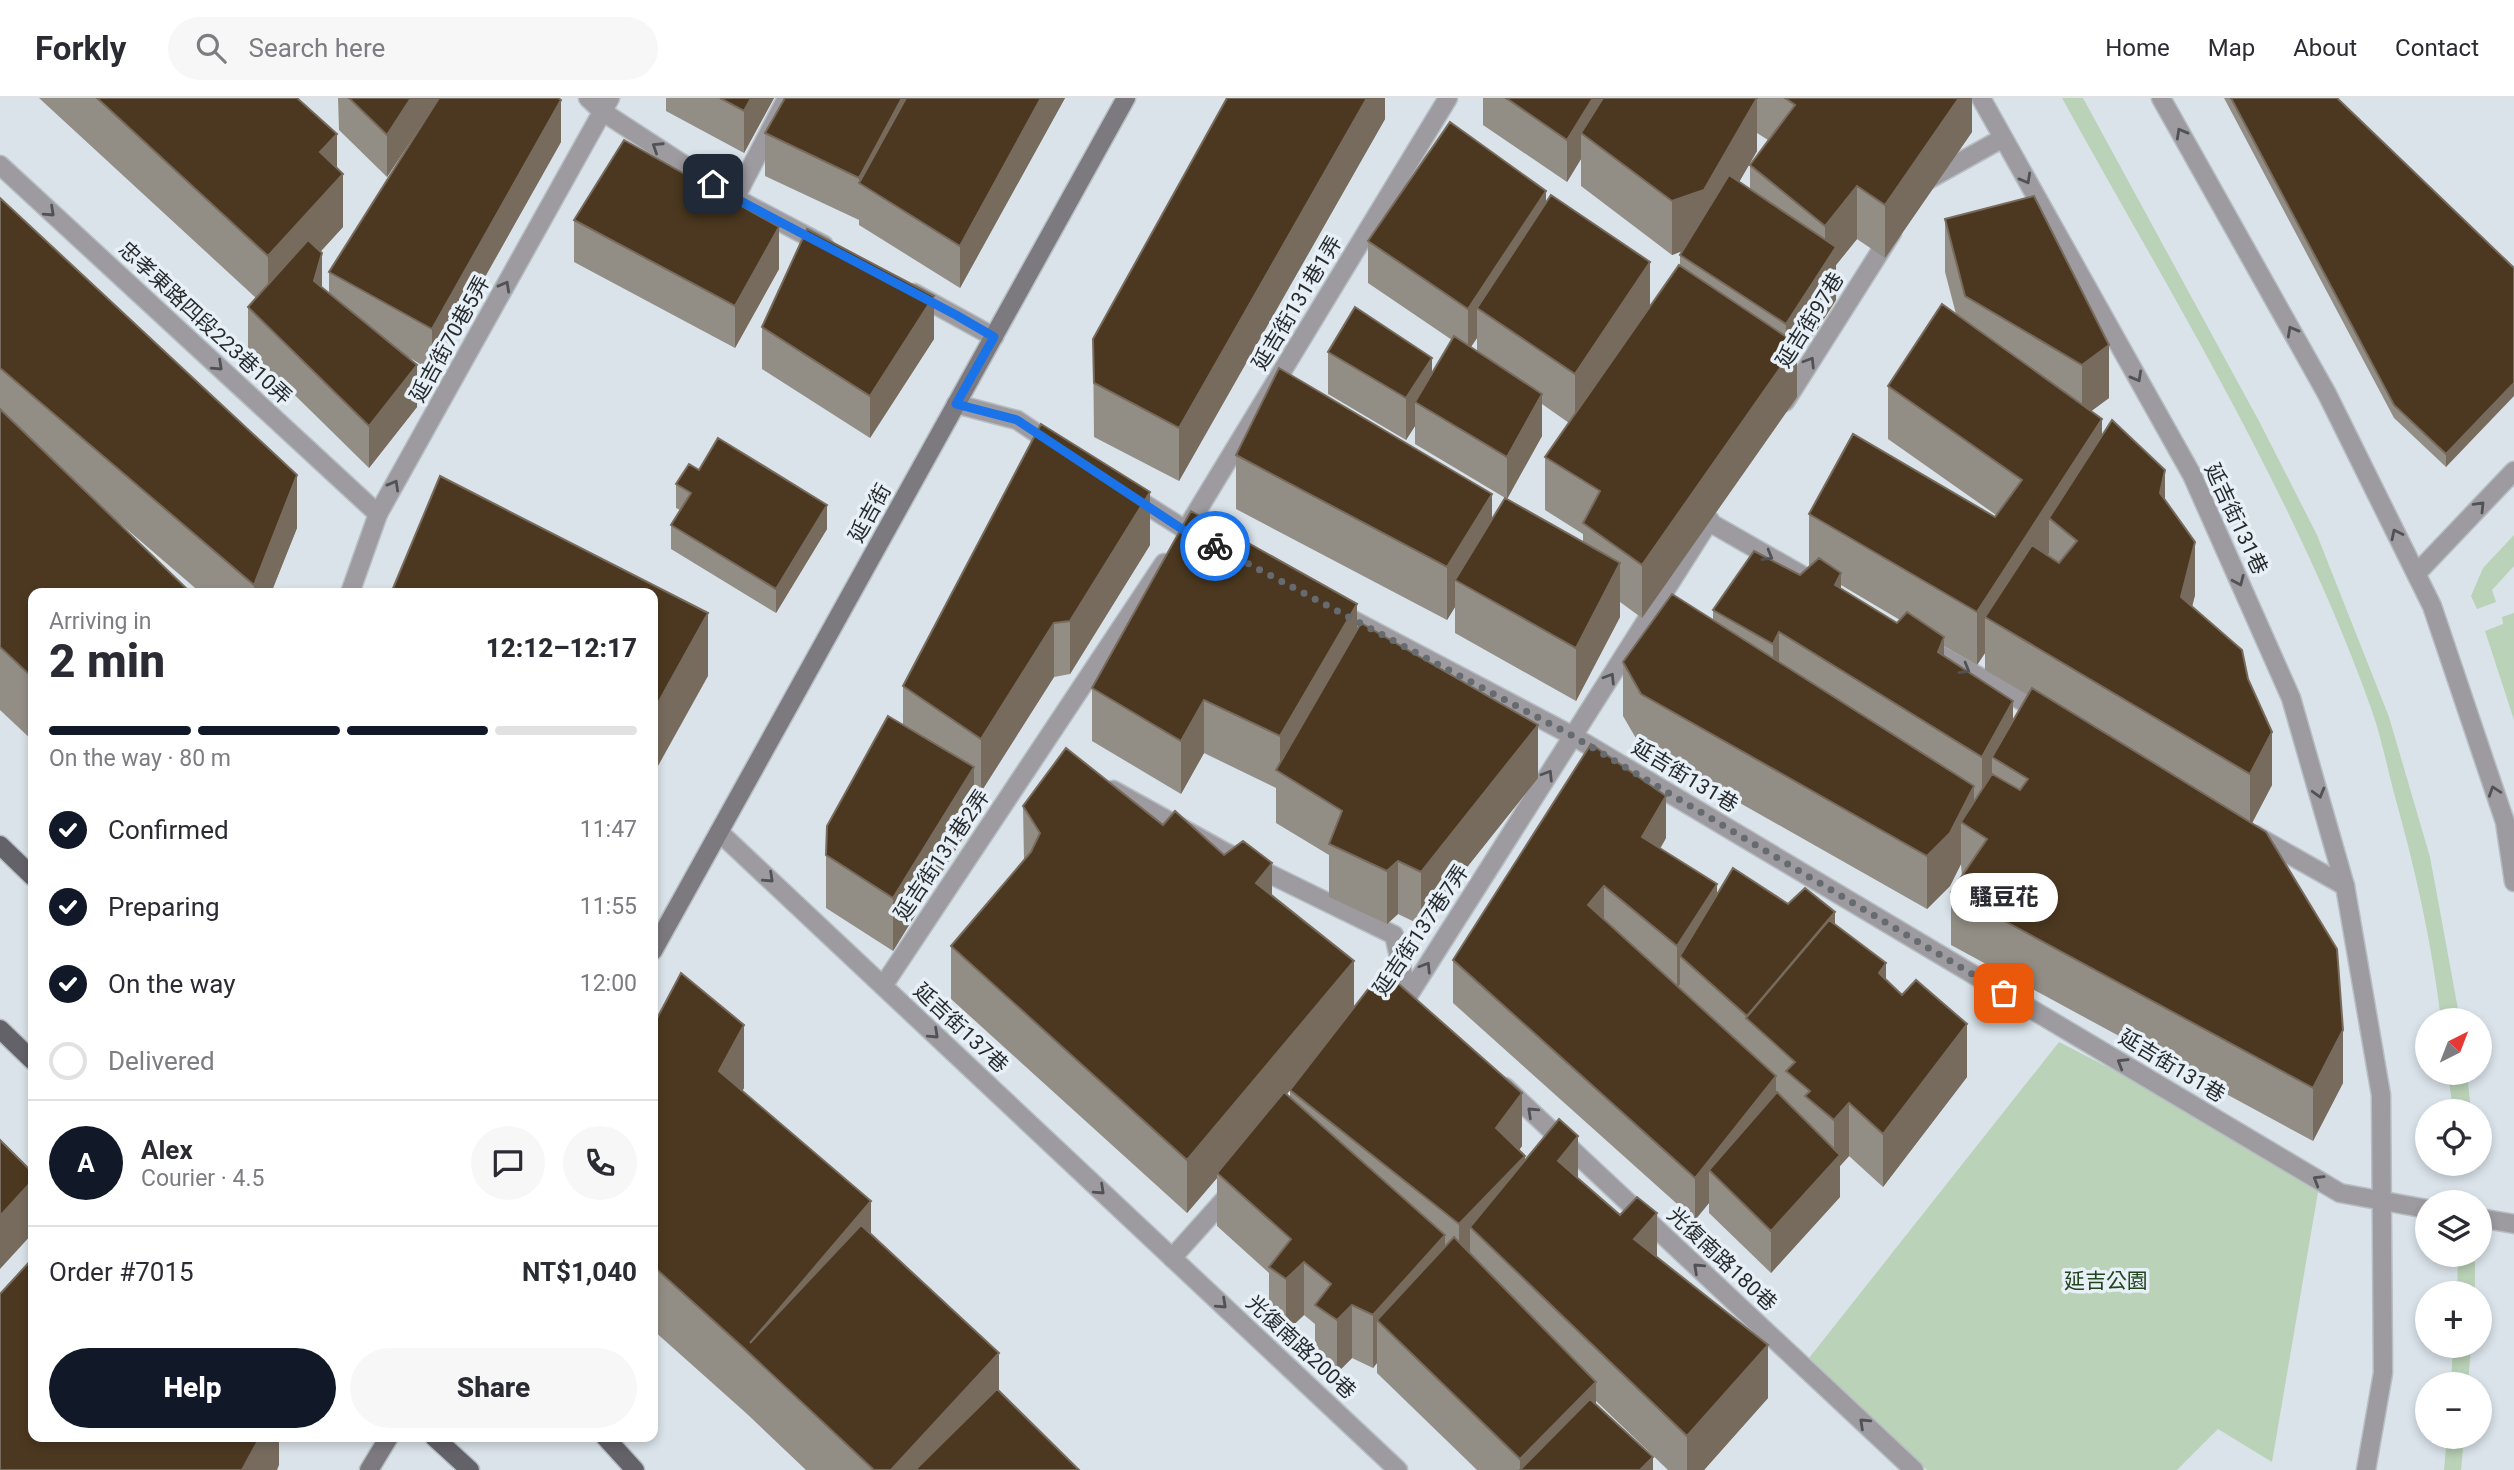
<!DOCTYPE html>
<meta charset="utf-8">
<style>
body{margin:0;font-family:Roboto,"Noto Sans TC",sans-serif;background:#f7f7f7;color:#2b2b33;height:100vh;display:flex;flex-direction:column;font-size:26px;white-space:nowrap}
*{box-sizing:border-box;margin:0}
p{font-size:23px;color:#7c7c81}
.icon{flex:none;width:38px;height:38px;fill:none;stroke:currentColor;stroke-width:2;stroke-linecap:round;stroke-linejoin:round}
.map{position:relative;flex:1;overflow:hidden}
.panel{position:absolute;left:28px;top:490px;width:630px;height:854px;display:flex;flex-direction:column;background:#fff;border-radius:14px;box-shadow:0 4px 10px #0003}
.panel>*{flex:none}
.needle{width:46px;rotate:42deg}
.tools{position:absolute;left:2415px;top:910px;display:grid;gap:14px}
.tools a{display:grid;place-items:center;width:77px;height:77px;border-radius:50%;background:#fff;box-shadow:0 4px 10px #0003;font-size:35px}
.pin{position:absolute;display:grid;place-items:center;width:60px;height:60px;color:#fff;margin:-30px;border-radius:14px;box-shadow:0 4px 10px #0006}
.courier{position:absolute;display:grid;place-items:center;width:70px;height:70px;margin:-35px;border:5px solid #1a73e8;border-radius:50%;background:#fff;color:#222;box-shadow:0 2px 9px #0007}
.bubble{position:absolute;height:49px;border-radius:24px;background:#fff;box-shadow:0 4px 10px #0003;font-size:23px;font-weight:800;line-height:49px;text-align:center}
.overview em{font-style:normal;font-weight:800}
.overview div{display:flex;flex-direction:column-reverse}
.overview{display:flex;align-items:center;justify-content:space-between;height:119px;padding:0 21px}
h1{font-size:46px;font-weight:800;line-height:52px}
.bar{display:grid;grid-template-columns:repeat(4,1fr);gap:10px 7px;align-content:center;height:84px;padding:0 21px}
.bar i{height:9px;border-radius:5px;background:#e1e1e2}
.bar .current{background:#111827}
.bar p{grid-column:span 4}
.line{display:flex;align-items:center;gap:18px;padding:0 21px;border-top:2px solid #e1e1e2}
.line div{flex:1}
.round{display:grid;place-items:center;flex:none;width:74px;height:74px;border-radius:37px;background:#f7f7f7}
ol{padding:0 21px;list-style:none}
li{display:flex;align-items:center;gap:21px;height:77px}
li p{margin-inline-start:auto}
li .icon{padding:7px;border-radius:50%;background:#111827;color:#fff;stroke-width:4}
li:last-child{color:#7c7c81}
li i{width:38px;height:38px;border:4px solid #e1e1e2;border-radius:50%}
.primary-button{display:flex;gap:14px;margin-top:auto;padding:14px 21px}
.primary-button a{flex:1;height:80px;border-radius:42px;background:#111827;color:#fff;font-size:28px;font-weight:800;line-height:80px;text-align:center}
.primary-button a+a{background:#f7f7f7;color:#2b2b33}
header{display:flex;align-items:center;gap:42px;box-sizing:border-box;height:98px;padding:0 35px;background:#fff;border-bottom:2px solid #e1e1e2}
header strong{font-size:33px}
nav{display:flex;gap:38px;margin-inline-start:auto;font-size:24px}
.search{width:490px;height:63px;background:#f7f7f7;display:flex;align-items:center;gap:18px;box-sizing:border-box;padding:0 24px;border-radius:38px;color:#7c7c81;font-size:26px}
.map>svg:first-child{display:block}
.green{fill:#bad2b7}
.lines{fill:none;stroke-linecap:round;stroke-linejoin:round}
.lane-casing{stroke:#b6bec4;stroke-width:21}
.street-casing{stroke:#b6bec4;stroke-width:21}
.secondary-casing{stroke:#b6bec4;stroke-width:21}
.primary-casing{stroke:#b6bec4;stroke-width:21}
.lane{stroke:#9d9b9f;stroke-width:18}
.street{stroke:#9d9b9f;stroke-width:18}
.secondary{stroke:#7c7a7f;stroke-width:18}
.primary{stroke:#646269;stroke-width:18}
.wall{fill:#938e85;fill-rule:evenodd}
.shaded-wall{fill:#776b5d}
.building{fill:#4c3820;stroke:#776b5d;stroke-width:2}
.oneway{stroke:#515256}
.done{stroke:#666b70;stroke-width:7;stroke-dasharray:0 12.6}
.route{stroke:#1a73e8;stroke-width:9}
.labels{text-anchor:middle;stroke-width:7;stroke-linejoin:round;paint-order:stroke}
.street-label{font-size:21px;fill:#282b2e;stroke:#e7f0f7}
.park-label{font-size:21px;fill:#21441d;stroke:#e7f0f7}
</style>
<header>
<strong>Forkly</strong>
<div class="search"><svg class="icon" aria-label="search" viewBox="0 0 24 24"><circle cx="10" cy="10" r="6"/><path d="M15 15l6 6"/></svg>Search here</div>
<nav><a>Home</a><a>Map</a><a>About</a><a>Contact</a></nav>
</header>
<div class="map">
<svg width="2514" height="1372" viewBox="0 0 2514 1372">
<rect width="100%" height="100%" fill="#dae3ea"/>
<path class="green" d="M2062 0H2083L2260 325 2317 437 2389 619 2430 759 2460 922H2441C2432 845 2415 770 2394 695 2387 668 2381 639 2372 613 2296 398 2172 199 2062 0Z
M2514 437V468L2492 492 2496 504 2477 511 2471 498 2483 470Z
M2514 515V622L2485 533 2503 526 2502 519Z
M2059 944 2160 996 2318 1094 2272 1364 2218 1331 2177 1372H1927L1809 1260Z
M2448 975H2467L2471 1013H2453Z
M2458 1157H2475V1195H2457Z
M2453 1248H2471L2468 1286H2451Z
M2447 1339H2464L2461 1372H2444Z"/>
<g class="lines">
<g class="lane-casing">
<path id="lane" d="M588 0 603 14 735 100 824 147
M0 67 378 416
M914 195 994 239
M1709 424 1821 488
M1927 549 2043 615
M1113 692 1225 754 1394 837 1408 898
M2255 737 2345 788
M883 888 1164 465
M1395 912 1408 898 1573 638
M1172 1160 1233 1092"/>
</g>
<g class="street-casing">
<path id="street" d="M1981 0 2192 377 2291 600 2345 788 2381 997 2383 1275 2366 1372
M2161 0 2327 296 2432 508 2505 724 2514 784
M1926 83 2003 40
M735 100 787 0
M1785 304 1892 135
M956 306 1017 322 1056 348
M1132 398 1200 441
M1185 433 1448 0
M2416 476 2514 373
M350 495 378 416 610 0
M1336 513 1573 638 2340 1095 2427 1111
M1573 638 1710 422
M719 734 1398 1372
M1505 989 1914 1372
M2480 1120 2514 1126"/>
</g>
<g class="secondary-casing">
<path id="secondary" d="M653 853 1126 0
M369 1372 389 1339"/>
</g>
<g class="primary-casing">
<path id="primary" d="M0 747 33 779
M0 931 33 963
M434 1339 470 1372
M605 1339 635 1372"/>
</g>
<use href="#lane" class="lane"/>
<use href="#street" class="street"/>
<use href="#secondary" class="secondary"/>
<use href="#primary" class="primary"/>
</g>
<path class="wall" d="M39 0H297L337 70 343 129 321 153 322 189 329 195V174L561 44 432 273 410 260 417 309 369 370 248 251V209L256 200Z
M338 0H439L387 79 339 32Z
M666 0H774L744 55 666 13Z
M1065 0 960 190 859 127V122L765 78V35Z
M1385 0V21L1179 383 1094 339 1093 241Z
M1483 0H1972V34L1885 160 1857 141 1836 167V202L1797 263V299L1642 520 1620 504V519L1576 603 1455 535V509L1447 522 1236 411V357L1583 445V436L1545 412V359L1569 325 1542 306V338L1507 401 1415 346V328L1406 342 1328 296V254L1432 275 1452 242 1368 185V143L1546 103 1650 208 1680 167V157L1682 153 1672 157 1581 88V61L1567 84 1483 27ZM1757 35 1768 42 1750 67V91L1739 84 1757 53ZM1477 240V253L1471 249Z
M2224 0H2337L2514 170 2446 369 2394 320Z
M2034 98 2109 300 2091 313 2102 338 2165 402 2195 497 2192 509 2272 687 2252 725 2343 985 2313 1043 1951 847V794L1962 778 1961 766 1950 788 1927 811 1641 649 1623 618V564L1713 522V512L1800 477 1809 468V416L1995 419 1996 417 1888 341V288L1956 216 1945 174V121ZM1841 487 1900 522 1897 525 1841 490ZM1944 548 1977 567 1985 555V572L2028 597 2013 624 1944 559Z
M0 100 297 430 271 495H201L115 421 187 495H33V643L0 612Z
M574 122 779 171 735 250 574 164Z
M762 229 934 241 870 340 762 271Z
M676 386 827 431 776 515 671 451V427L680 412 676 410Z
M1150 447 1070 576 1054 579 981 694 974 690V722L893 853 826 810V757L903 627V588Z
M1357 531 1538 680 1421 827 1398 816 1387 826 1329 799V757L1276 725V690L1204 655 1181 696 1092 643V590Z
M1023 708 1163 727 1224 757 1272 797 1354 910 1522 1048 1519 1052 1525 1063 1578 1080 1657 1159 1768 1300 1704 1372H1668L1596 1303V1306L1653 1372H1477L1377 1275V1265L1373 1270 1352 1260 1337 1275 1315 1261V1226L1304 1217 1286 1234 1269 1222V1175L1217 1128V1080L1187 1115 951 901V848L1024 762ZM1292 990 1290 992V1000L1286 997Z
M1666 740 1660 751 1717 796 1788 806 1835 827 1886 882 1967 979 1883 1089 1849 1058 1840 1068V1099L1771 1175 1709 1115V1105L1695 1122 1453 905V862Z
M653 928 744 990 742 993 871 1136 999 1293 1079 1372H806L746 1315 653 1232Z"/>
<path class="shaded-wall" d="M411 0H439L387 79V37Z
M751 0H774L744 55V13Z
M902 0H925L859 85V122V80Z
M1041 0H1065L960 190V148Z
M1367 0H1385V21L1179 383V330Z
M1593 0H1618L1581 35V61L1567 84V42Z
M1757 0V53L1704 145 1672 157V103Z
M1959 0H1972V34L1885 160V107Z
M561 2V44L432 273V231Z
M337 36V83L343 76V129L268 211V158L320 54Z
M1857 88V141L1836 167V202L1797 263V299L1642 520V467L1786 262V226L1825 166V128Z
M1546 93V136L1477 210V240L1468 253V211Z
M779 129V171L735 250V208Z
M322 155V197L314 183Z
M1650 164V218L1575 329V276Z
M934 198V241L870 340V298Z
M2109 247V300L2082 320V267Z
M1432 260V302L1415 304V328L1406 342V300Z
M417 267V309L369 370V328Z
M2514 285V298L2446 369V356Z
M1542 296V338L1507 401V359Z
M2102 321V374L2049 420V455L2002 529 1985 519V555L1977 567V514Z
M2165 372V425L2160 395Z
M297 377V430L271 495H254V487Z
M1150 394V447L1070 576V523Z
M1492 396V449L1455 482V509L1447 522V469Z
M827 407V431L776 515V491Z
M2195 444V497L2181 552V499Z
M1620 465V519L1576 603V550Z
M1841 475V528L1835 487Z
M1357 506V559L1280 674V638Z
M708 515V578L653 677V614Z
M1054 525V579L981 694V641Z
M1779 534V587L1773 600V546Z
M1944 539V592L1938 554Z
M1204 602V655L1181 696V643Z
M2013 603V656L1992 659V694L1982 712V659Z
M1538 627V680L1421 827V774Z
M2272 634V687L2250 729V676Z
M974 669V722L893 853V800Z
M1974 688V732L1961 724V766L1950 788 1927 811V758Z
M1666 698V740L1642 781V739Z
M1398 763V816L1387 826V773Z
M1272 765V818L1256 785Z
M1717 786V828L1680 858V886L1677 891V848Z
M1604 788V830L1588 807Z
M1835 814V856L1748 919Z
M1354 863V916L1219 1077 1217 1075V1080L1187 1115V1062Z
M1886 865V918L1879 875Z
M1967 926V979L1883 1089V1036Z
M744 927V990L719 1036V973Z
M2343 932V985L2313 1043V990Z
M1776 978V1021L1709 1072V1105L1695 1122V1080Z
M1522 995V1048L1496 1083V1030Z
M1849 1005V1058L1840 1068V1099L1771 1175V1133L1834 1063V1022Z
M1578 1038V1091L1558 1063Z
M1525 1058V1111L1470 1129V1168L1459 1179V1126Z
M33 1082V1135L0 1171V1118Z
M871 1103V1166L750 1245Z
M1657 1115V1168L1634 1141Z
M1445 1137V1190L1377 1222V1265L1373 1270V1217Z
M1304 1164V1217L1286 1234V1181Z
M1352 1207V1260L1337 1275V1222Z
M1768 1247V1300L1704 1372H1687V1338Z
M999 1255V1318L950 1372H891Z
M1596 1284V1337L1520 1372V1361Z
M260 1339H279V1367L277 1372H242Z
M1653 1359V1372H1640Z"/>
<path class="building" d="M97 0H297L337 36 320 54 343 76 268 158Z
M349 0H411L387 37Z
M439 0H558L561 2 432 231 329 174Z
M720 0H751L744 13Z
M785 0H902L859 80 765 35Z
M906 0H1041L960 148 859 85Z
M1227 0H1367L1179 330 1094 285 1093 241Z
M1506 0H1593L1567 42Z
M1603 0H1757L1704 92 1672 103 1581 35Z
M1785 0H1959L1885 107 1857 88 1825 128 1750 67 1795 7Z
M2231 0H2337L2514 170V285L2446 356 2394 307Z
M1450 24 1546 93 1468 211 1368 143Z
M624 42 779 129 735 208 574 122Z
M1729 77 1836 149 1786 226 1680 157Z
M1551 97 1650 164 1575 276 1477 210Z
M2034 98 2109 247 2082 267 1965 198 1945 121Z
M0 100 297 377 254 487 0 270Z
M807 131 934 198 870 298 762 229Z
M308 142 322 155 314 183 417 267 369 328 248 209Z
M1679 167 1797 246 1642 467 1583 425 1600 393 1545 359Z
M1942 206 2102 321 1977 514 1809 416 1853 336 1995 419 2022 382 1888 288Z
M1355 209 1432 260 1406 300 1328 254Z
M1454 238 1542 296 1507 359 1415 304Z
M1279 270 1492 396 1447 469 1236 357Z
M0 311 187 491 183 495H33V580L0 549Z
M2112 322 2165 372 2160 395 2195 444 2181 499 2242 552 2248 581 2272 634 2250 676 1985 519 2032 447 2059 465 2077 443 2049 420Z
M1041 326 1150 394 1070 523 1054 525 981 641 903 588Z
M718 340 827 407 776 491 671 427 691 395 676 386 689 366 699 372Z
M440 378 708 515 653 614V495H391Z
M1505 400 1620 465 1576 550 1455 482Z
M1191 413 1357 506 1280 638 1204 602 1181 643 1092 590Z
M1754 453 1800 477 1819 460 1841 475 1835 487 1897 525 1907 514 1944 539 1938 554 2013 603 1982 659 1779 534 1773 546 1713 512Z
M1672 496 1974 688 1950 735 1927 758 1641 596 1623 564Z
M1361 525 1538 627 1421 774 1398 763 1387 773 1329 746 1342 713 1276 672Z
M2032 590 2266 734 2337 851 2343 932 2313 990 1951 794 1987 741 1961 724 1992 676 2020 692 2028 681 1992 659Z
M888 618 974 669 893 800 826 757 827 728Z
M1591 646 1666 698 1642 739 1717 786 1677 848 1604 788 1588 807 1776 978 1695 1080 1453 862Z
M1066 650 1163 727 1175 713 1224 757 1243 743 1272 765 1256 785 1354 863 1187 1062 951 848 1031 754 1040 735 1023 708Z
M1733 770 1788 806 1805 790 1835 814 1747 918 1680 858Z
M1829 822 1886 865 1879 875 1902 897 1916 882 1967 926 1883 1036 1849 1005 1834 1022 1805 998 1810 993 1786 973 1795 964 1746 920Z
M1383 872 1522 995 1496 1030 1525 1058 1459 1126 1290 992Z
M681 875 744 927 719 973 871 1103 750 1245 861 1127 999 1255 891 1372H874L746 1252 653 1168V928Z
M1284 994 1445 1137 1373 1217 1352 1207 1337 1222 1315 1207 1331 1186 1304 1164 1286 1181 1269 1169 1291 1141 1217 1075Z
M1777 994 1840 1057 1771 1133 1709 1072Z
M1559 1021 1578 1038 1558 1063 1620 1117 1637 1099 1657 1115 1634 1141 1768 1247 1687 1338 1470 1129Z
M0 1042 33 1075V1082L0 1118Z
M1454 1139 1596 1284 1520 1361 1377 1222Z
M33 1160V1339H260L242 1372H0V1196Z
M997 1291 1079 1372H915Z
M1590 1301 1653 1359 1640 1372H1520Z"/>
<defs><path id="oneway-chevron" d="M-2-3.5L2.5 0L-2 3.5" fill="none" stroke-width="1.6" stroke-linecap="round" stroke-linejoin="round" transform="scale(1.75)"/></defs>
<g class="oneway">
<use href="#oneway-chevron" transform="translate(2181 35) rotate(-119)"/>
<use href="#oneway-chevron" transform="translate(657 49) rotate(-147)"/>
<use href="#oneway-chevron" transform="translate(2026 81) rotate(61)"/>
<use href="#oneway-chevron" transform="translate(50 114) rotate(43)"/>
<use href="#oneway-chevron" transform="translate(505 188) rotate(-61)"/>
<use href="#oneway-chevron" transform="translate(2292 233) rotate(-119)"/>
<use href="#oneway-chevron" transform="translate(1810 264) rotate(-58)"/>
<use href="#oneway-chevron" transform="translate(218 268) rotate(43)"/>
<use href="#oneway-chevron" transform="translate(2137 279) rotate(61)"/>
<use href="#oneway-chevron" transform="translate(394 387) rotate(-61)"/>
<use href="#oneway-chevron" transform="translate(2480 408) rotate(-46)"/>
<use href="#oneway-chevron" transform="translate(2396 436) rotate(-116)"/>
<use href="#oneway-chevron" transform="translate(1768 458) rotate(30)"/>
<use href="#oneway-chevron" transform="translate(2239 483) rotate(66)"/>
<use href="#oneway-chevron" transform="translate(1965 571) rotate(30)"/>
<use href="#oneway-chevron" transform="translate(1610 580) rotate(-58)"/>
<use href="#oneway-chevron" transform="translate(1548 677) rotate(-58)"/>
<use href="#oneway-chevron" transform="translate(2494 693) rotate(-109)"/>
<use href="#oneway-chevron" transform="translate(2319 695) rotate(74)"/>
<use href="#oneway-chevron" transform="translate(769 780) rotate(43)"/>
<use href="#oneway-chevron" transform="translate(1426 869) rotate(-58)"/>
<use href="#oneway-chevron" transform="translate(934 936) rotate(43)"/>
<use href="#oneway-chevron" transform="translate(2122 965) rotate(-149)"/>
<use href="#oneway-chevron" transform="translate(1532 1014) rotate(-137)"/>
<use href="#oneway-chevron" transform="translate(2318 1082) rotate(-149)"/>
<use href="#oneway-chevron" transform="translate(1100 1092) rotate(43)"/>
<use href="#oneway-chevron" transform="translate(1698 1170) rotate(-137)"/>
<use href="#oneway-chevron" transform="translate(1222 1206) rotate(43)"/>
<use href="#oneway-chevron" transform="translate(1864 1325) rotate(-137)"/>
</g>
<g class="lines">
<path class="done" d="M1215 448 1573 638 2004 895"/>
<path class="route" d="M713 86 735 100 956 217 994 239 956 306 1017 322 1185 433 1215 448"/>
</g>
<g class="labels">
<g class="street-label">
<text transform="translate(1297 205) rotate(-59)" y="7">延吉街131巷1弄</text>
<text transform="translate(1810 222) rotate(-58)" y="7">延吉街97巷</text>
<text transform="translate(205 225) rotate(43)" y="7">忠孝東路四段223巷10弄</text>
<text transform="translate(450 241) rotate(-61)" y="7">延吉街70巷5弄</text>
<text transform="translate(870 415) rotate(-61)" y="7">延吉街</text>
<text transform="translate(2236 421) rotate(65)" y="7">延吉街131巷</text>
<text transform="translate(1685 678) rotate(31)" y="7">延吉街131巷</text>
<text transform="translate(942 757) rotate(-56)" y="7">延吉街131巷2弄</text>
<text transform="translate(1421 832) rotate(-56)" y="7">延吉街137巷7弄</text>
<text transform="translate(961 930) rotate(43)" y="7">延吉街137巷</text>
<text transform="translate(2172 968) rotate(31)" y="7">延吉街131巷</text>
<text transform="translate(1722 1161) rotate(43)" y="7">光復南路180巷</text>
<text transform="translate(1301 1249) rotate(43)" y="7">光復南路200巷</text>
</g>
<g class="park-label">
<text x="2106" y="1190">延吉公園</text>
</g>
</g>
</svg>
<div class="tools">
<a><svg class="needle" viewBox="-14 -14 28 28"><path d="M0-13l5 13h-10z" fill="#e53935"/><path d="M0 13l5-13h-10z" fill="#7c7c81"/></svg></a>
<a><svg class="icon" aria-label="locate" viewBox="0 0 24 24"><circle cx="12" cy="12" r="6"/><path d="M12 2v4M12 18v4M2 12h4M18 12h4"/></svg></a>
<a><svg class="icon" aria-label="layers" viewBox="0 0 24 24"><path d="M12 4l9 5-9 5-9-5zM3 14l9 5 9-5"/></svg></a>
<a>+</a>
<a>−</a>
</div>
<div class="pin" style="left:2004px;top:895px;background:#ea580c"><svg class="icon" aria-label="bag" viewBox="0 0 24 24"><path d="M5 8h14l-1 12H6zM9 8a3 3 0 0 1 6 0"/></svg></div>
<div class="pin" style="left:713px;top:86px;background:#1f2937"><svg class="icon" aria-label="home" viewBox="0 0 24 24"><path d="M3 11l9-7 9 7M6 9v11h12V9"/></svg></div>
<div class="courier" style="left:1215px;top:448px"><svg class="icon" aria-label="bike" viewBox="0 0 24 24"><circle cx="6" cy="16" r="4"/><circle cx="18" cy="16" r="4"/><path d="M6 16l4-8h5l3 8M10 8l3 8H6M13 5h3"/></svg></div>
<div class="bubble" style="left:1950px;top:775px;width:108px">騷豆花</div>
<section class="panel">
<div class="overview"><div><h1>2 min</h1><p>Arriving in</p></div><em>12:12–12:17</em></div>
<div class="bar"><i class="current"></i><i class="current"></i><i class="current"></i><i></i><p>On the way · 80 m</p></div>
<ol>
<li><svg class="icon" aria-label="check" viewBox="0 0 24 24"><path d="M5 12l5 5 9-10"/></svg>Confirmed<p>11:47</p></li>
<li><svg class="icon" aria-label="check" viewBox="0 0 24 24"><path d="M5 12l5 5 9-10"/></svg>Preparing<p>11:55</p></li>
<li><svg class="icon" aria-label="check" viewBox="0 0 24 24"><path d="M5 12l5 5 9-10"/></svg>On the way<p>12:00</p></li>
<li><i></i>Delivered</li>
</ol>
<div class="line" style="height:126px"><b class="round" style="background:#111827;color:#fff">A</b><div><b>Alex</b><p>Courier · 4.5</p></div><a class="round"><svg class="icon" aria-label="chat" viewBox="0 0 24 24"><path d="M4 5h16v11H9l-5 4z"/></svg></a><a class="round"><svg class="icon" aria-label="phone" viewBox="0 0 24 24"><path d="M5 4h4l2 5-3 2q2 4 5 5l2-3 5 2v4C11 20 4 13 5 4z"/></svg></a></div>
<div class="line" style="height:91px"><div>Order #7015</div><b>NT$1,040</b></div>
<div class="primary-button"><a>Help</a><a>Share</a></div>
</section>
</div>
